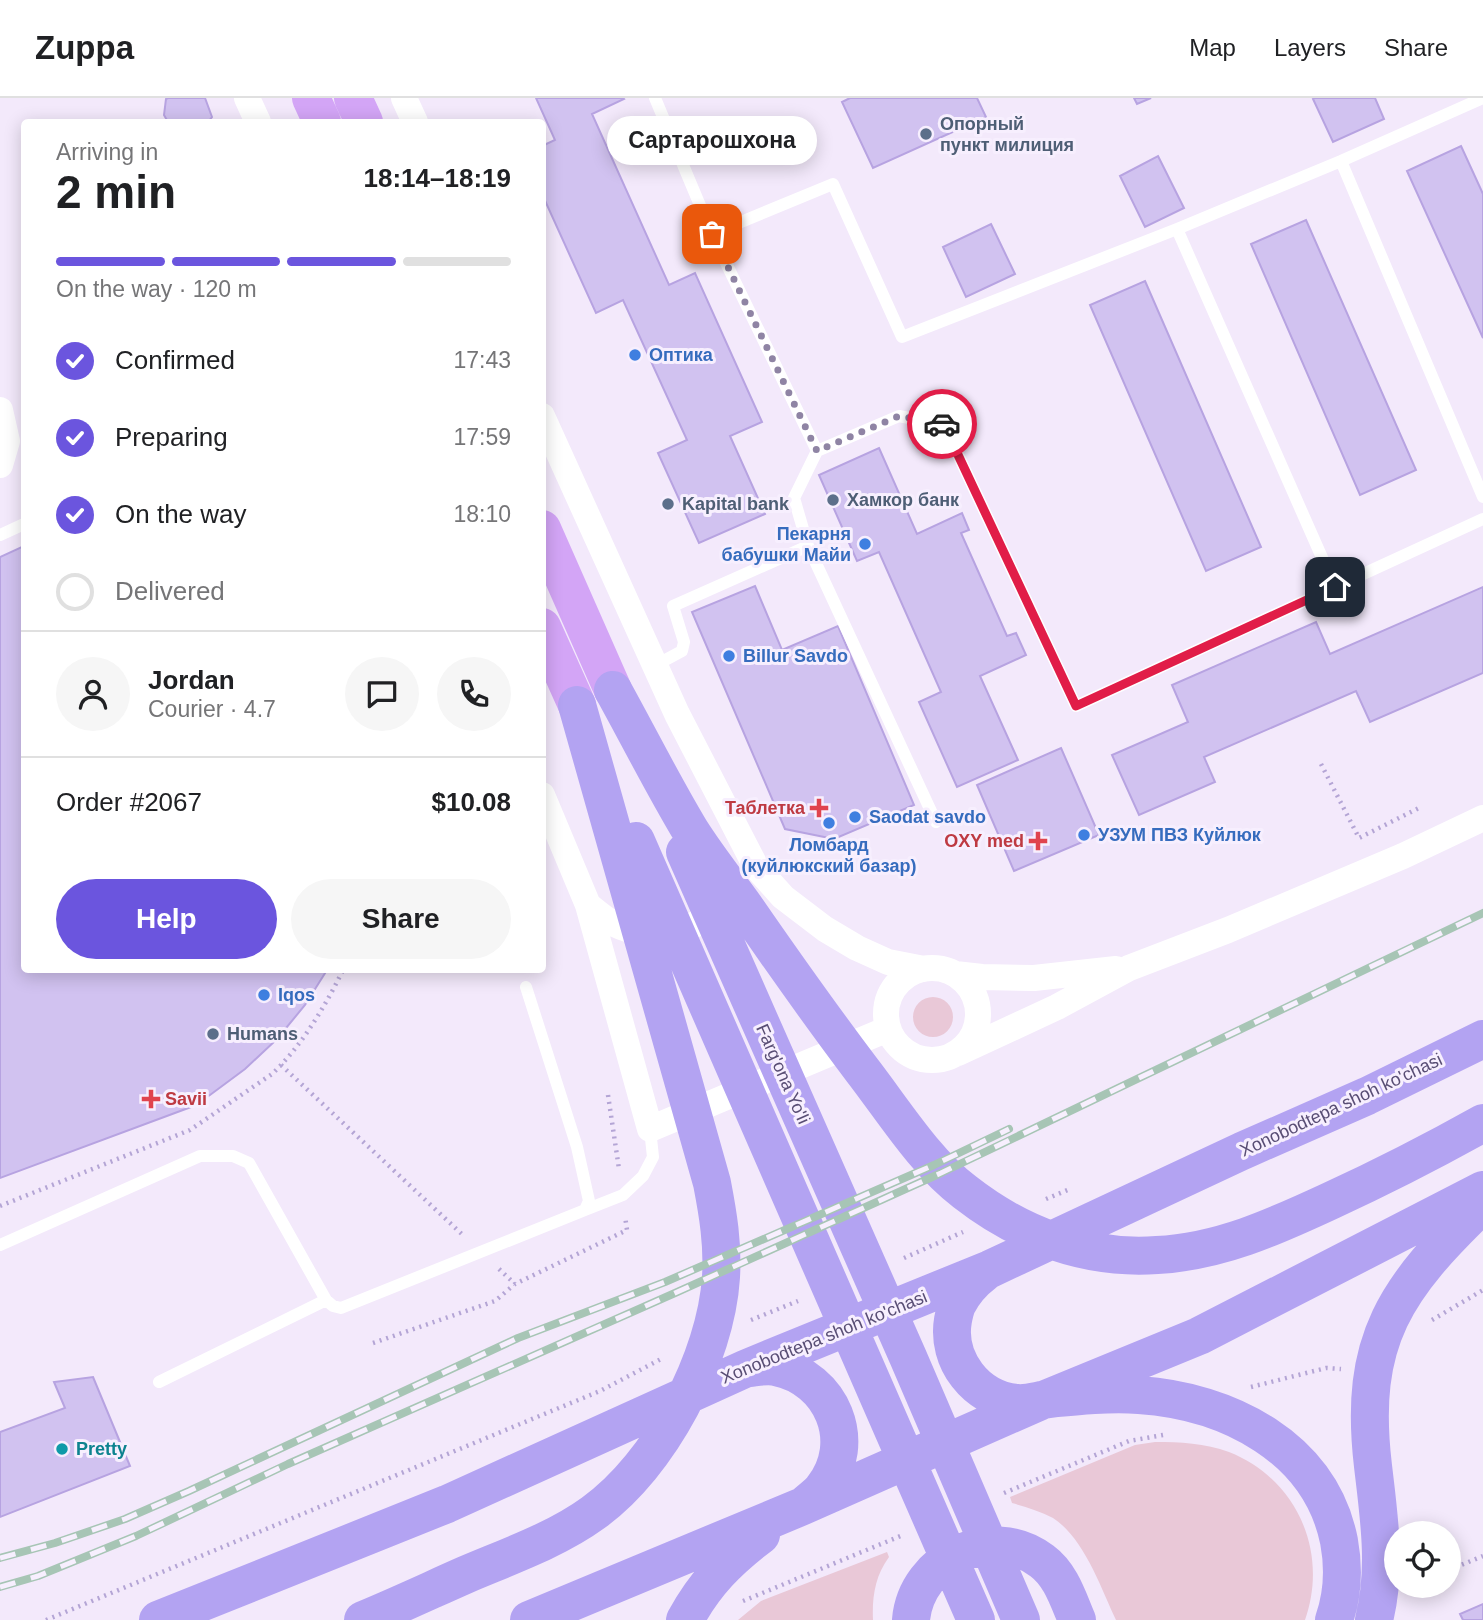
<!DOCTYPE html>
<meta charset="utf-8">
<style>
body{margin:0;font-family:Arial,sans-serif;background:#f6f6f6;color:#202124;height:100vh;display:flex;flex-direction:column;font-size:26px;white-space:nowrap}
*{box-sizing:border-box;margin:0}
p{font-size:23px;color:#757577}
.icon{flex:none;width:38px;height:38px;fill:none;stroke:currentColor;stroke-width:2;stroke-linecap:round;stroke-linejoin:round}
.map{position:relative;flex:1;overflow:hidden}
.panel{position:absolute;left:21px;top:21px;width:525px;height:854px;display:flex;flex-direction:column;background:#fff;border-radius:7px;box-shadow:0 4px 18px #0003}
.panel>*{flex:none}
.tools{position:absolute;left:1384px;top:1423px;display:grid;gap:14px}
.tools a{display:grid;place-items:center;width:77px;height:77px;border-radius:50%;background:#fff;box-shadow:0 4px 18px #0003;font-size:35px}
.pin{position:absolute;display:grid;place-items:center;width:60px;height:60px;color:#fff;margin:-30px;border-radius:14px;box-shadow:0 4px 10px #0006}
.courier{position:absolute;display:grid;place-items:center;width:70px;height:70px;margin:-35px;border:5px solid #e11d48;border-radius:50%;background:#fff;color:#222;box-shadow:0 2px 9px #0007}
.bubble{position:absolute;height:49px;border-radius:24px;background:#fff;box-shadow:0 4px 18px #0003;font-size:23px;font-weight:600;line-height:49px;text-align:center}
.summary em{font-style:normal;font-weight:600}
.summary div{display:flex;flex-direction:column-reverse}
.summary{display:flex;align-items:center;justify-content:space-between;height:119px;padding:0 35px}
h1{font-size:46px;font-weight:600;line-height:52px}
.bar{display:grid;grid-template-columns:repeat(4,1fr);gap:10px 7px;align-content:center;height:84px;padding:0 35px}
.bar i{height:9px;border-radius:5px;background:#e0e0e0}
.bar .selected{background:#6b55de}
.bar p{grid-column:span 4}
.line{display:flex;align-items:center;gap:18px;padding:0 35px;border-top:2px solid #e0e0e0}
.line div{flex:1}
.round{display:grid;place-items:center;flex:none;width:74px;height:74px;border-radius:37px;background:#f6f6f6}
ol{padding:0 35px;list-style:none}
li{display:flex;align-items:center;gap:21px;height:77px}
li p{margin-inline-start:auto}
li .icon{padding:7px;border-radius:50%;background:#6b55de;color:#fff;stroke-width:4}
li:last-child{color:#757577}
li i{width:38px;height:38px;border:4px solid #e0e0e0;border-radius:50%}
.cta{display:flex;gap:14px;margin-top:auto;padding:14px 35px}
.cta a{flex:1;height:80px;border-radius:42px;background:#6b55de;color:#fff;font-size:28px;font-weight:600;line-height:80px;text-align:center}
.cta a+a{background:#f6f6f6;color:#202124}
header{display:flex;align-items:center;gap:42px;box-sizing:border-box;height:98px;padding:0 35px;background:#fff;border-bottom:2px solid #e0e0e0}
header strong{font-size:33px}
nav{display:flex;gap:38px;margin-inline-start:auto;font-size:24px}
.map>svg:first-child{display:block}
.green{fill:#e9c8d7}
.building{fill:#d1c2f0;stroke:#b7a3e1;stroke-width:2}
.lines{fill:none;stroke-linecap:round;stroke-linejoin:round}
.path{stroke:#b4a5d5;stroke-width:4.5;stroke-dasharray:2 5;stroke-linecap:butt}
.lane{stroke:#fff;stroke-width:12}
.street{stroke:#fff;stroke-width:26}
.primary{stroke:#d3a5f6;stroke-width:38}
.highway{stroke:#b3a3f2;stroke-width:38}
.rail-casing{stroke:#a7c5b5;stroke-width:8}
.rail{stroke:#f7effe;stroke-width:5;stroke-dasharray:16;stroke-linecap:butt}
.done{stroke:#8f84a4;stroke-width:7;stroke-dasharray:0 12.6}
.route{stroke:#e11d48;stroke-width:9}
.service-dot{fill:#5c6f8a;stroke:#f7effe;stroke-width:2.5}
.shop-dot{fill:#3f7fe0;stroke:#f7effe;stroke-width:2.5}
.health-dot{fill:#e0444e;stroke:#f7effe;stroke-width:2.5}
.culture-dot{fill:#0f9aa8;stroke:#f7effe;stroke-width:2.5}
.labels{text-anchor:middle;stroke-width:6;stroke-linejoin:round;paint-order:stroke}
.service-label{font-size:18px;font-weight:bold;fill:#4e5e75;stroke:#f7effe;text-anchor:start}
.shop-label{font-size:18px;font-weight:bold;fill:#366cbe;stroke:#f7effe;text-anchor:start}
.health-label{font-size:18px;font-weight:bold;fill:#be3a42;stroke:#f7effe;text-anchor:end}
.street-label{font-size:18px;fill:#594e75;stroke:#f7effe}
.culture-label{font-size:18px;font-weight:bold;fill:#0d838f;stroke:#f7effe;text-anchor:start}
</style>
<header>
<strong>Zuppa</strong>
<nav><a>Map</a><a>Layers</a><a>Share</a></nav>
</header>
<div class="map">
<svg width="1483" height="1522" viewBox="0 0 1483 1522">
<rect width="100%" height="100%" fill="#f3e9fb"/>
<path class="green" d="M913 919a20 20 0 1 1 40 0a20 20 0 1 1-40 0Z
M1155 1344C1180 1344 1205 1345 1229 1354 1297 1381 1329 1454 1305 1522H1116C1101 1490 1084 1440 1053 1420 1040 1413 1026 1409 1012 1405L1010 1399 1135 1347Z
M887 1454 889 1459C875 1478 872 1499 873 1522H738L761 1503Z"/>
<path class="building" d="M168 0H205L212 19 208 24H168L164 17 166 1Z
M536 0H623L624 1 592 16 669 187 695 175 762 324 730 338 765 416 699 445 658 355 687 342 623 202 596 215 542 96V48L555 42Z
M850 0H977L986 19 873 70 842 4Z
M1134 0H1151L1137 6Z
M1315 0H1375L1384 21 1333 44 1313 1Z
M1461 48 1483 96V240L1407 73Z
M1158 58 1184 110 1145 129 1120 78Z
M1306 122 1416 372 1360 397 1251 146Z
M991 126 1015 176 966 199 943 149Z
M1145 183 1261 449 1206 473 1090 207Z
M879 350 917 436 962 415 969 432 961 435 1007 538 1016 535 1026 557 980 578 1018 662 957 689 919 604 941 594 879 454 857 463 819 377Z
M24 448V872H327L305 907 277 941 245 971 210 997 191 1009 0 1080V459Z
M755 488 782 552 838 528 914 707 834 741 785 731 692 514Z
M1483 489V575L1370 624 1356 593 1204 659 1215 684 1139 717 1112 657 1188 624 1172 587 1316 524 1330 556Z
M1061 650 1099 737 1014 773 977 687Z
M93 1279 130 1368 0 1419V1334L65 1310 54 1284Z
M1483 1506V1522H1463L1460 1516Z"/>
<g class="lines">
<path class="path" d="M1321 666 1359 740 1419 710
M281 967 465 1139
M608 997 619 1071
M1046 1101 1070 1091
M0 1108 190 1032 272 976C301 949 326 907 343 872
M904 1160 963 1134
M499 1171 515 1186
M751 1222 798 1203
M1432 1222 1483 1192
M373 1245 495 1203 515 1186 627 1132 625 1118
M1251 1289 1326 1270 1341 1271
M1004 1395 1129 1343 1163 1337
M1449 1472 1483 1458
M743 1503 903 1437
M46 1522 600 1293 663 1260"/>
<path class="lane" d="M655 0 712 136 817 353 899 318 944 327 1076 608 1483 421
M1341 63 1483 399
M1177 131 1335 489
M712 136 833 86 902 239 1177 131 1341 63 1483 0
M817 353 794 400 808 448 936 724
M0 437 24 426
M656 567 682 553 684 544 673 508 808 448
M585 1112 623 1097 643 1078 653 1059 650 1031
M0 1147 200 1058H233L249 1065 326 1202 333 1208 341 1210 585 1112 589 1103 577 1049 526 889
M159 1284 326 1202"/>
<path class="street" d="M247 0 258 24
M404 0 415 24
M0 312 7 343 0 367
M542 318 677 616 756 769 783 799 825 831 857 850 888 864 924 871
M542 697 588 807 650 1031 888 931
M588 807C594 812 600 817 606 821 629 837 674 842 697 825 707 819 714 810 720 800
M886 916a46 46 0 1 1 92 0a46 46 0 1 1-92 0Z
M955 876 982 879 1034 880 1116 871
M958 955 1057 909 1129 870 1228 832 1403 758 1483 720"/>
<path class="primary" d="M311 0 322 24
M353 0 364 24
M542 431 613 592
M542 529 577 607"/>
<path class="highway" d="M613 592C639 639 663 687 690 732 707 759 727 784 745 809 783 864 822 919 862 972 893 1012 925 1064 965 1094 1020 1137 1086 1162 1157 1157 1219 1154 1274 1129 1330 1103 1382 1079 1433 1053 1483 1025
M636 743 976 1522
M685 754 908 1259 1021 1522
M984 1175C972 1184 964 1193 957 1207 955 1212 954 1217 953 1222 946 1262 976 1301 1017 1305 1027 1306 1039 1302 1049 1301 1079 1298 1109 1295 1139 1297 1228 1303 1320 1349 1339 1443 1344 1470 1343 1496 1334 1522
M749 1270C758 1269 768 1267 776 1269 832 1280 859 1344 823 1390 819 1396 812 1400 807 1405
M158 1522 447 1406 747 1270 990 1171 1242 1053 1367 998 1483 941
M363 1522C397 1508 431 1492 465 1477 507 1459 556 1442 593 1415 660 1367 716 1260 721 1179 723 1146 718 1116 712 1085L577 607
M529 1522 803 1408 1043 1302 1199 1238 1483 1092
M685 1522C705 1485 728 1462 761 1437
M911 1522C916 1461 992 1425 1042 1463 1061 1477 1068 1501 1077 1522
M1374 1522C1387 1471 1379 1419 1373 1368 1358 1241 1396 1190 1483 1106"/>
<g class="rail-casing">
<path id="rail" d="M0 1460 55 1445 125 1421 189 1393 518 1240 665 1184 934 1067 1009 1031
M0 1489 38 1478 136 1438 288 1366 675 1195 941 1075 1483 815"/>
</g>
<use href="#rail" class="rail"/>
</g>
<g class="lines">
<path class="done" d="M712 136 817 353 899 318 942 326"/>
<path class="route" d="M942 326 944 327 1076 608 1335 489"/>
</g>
<g class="service-dot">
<circle cx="926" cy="36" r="7"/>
<circle cx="833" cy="402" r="7"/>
<circle cx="668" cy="406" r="7"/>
<circle cx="213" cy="936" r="7"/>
</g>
<g class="shop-dot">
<circle cx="635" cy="257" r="7"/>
<circle cx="865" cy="446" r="7"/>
<circle cx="729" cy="558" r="7"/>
<circle cx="855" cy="719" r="7"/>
<circle cx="829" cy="725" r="7"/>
<circle cx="1084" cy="737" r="7"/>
<circle cx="264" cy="897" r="7"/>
</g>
<g class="health-dot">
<path d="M815.5 699.5h7v7h7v7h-7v7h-7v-7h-7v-7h7z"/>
<path d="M1034.5 732.5h7v7h7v7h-7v7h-7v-7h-7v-7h7z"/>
<path d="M147.5 990.5h7v7h7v7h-7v7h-7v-7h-7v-7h7z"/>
</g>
<circle class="culture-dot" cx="62" cy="1351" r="7"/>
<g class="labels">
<g class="service-label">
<text x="940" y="32">Опорный<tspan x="940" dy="21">пункт милиция</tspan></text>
<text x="847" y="408">Хамкор банк</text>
<text x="682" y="412">Kapital bank</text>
<text x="227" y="942">Humans</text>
</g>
<g class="shop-label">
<text x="649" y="263">Оптика</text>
<text x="851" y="442" text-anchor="end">Пекарня<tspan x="851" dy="21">бабушки Майи</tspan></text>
<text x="743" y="564">Billur Savdo</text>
<text x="869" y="725">Saodat savdo</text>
<text x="1098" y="743">УЗУМ ПВЗ Куйлюк</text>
<text x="829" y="753" text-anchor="middle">Ломбард<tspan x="829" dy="21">(куйлюкский базар)</tspan></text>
<text x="278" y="903">Iqos</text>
</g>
<g class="health-label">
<text x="805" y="716">Таблетка</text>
<text x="1024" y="749">OXY med</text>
<text x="165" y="1007" text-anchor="start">Savii</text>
</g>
<g class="street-label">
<text transform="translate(783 976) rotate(66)" y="6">Farg'ona Yo'li</text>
<text transform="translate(1341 1007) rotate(-25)" y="6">Xonobodtepa shoh ko'chasi</text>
<text transform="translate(824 1239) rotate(-22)" y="6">Xonobodtepa shoh ko'chasi</text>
</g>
<g class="culture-label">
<text x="76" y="1357">Pretty</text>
</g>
</g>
</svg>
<div class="tools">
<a><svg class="icon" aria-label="locate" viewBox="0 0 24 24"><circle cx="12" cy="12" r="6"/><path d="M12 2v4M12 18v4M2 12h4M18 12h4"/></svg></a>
</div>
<div class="pin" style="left:712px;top:136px;background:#ea580c"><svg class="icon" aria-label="bag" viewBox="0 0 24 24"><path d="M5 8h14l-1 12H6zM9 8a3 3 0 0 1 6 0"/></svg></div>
<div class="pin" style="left:1335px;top:489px;background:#1f2937"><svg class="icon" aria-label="home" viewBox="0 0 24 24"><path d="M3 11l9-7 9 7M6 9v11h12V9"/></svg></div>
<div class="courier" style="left:942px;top:326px"><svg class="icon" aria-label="car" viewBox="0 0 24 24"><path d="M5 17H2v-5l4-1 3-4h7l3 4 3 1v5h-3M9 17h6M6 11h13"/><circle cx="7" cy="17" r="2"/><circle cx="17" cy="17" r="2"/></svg></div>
<div class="bubble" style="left:607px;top:18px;width:210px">Сартарошхона</div>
<section class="panel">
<div class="summary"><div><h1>2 min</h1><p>Arriving in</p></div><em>18:14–18:19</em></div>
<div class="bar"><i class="selected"></i><i class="selected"></i><i class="selected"></i><i></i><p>On the way · 120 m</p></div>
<ol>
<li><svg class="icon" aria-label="check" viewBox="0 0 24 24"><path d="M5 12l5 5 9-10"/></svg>Confirmed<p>17:43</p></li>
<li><svg class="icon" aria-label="check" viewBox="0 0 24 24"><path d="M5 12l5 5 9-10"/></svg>Preparing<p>17:59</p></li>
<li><svg class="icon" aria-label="check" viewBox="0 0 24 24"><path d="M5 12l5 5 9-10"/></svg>On the way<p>18:10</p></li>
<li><i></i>Delivered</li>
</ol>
<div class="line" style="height:126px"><a class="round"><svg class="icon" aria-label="person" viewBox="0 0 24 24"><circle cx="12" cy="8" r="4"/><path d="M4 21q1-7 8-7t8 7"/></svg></a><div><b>Jordan</b><p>Courier · 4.7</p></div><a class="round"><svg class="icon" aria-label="chat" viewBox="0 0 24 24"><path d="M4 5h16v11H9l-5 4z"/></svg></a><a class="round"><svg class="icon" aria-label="phone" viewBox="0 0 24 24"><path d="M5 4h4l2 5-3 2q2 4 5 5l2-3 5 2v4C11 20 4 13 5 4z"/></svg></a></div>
<div class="line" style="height:91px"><div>Order #2067</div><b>$10.08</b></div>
<div class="cta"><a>Help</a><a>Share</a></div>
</section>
</div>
